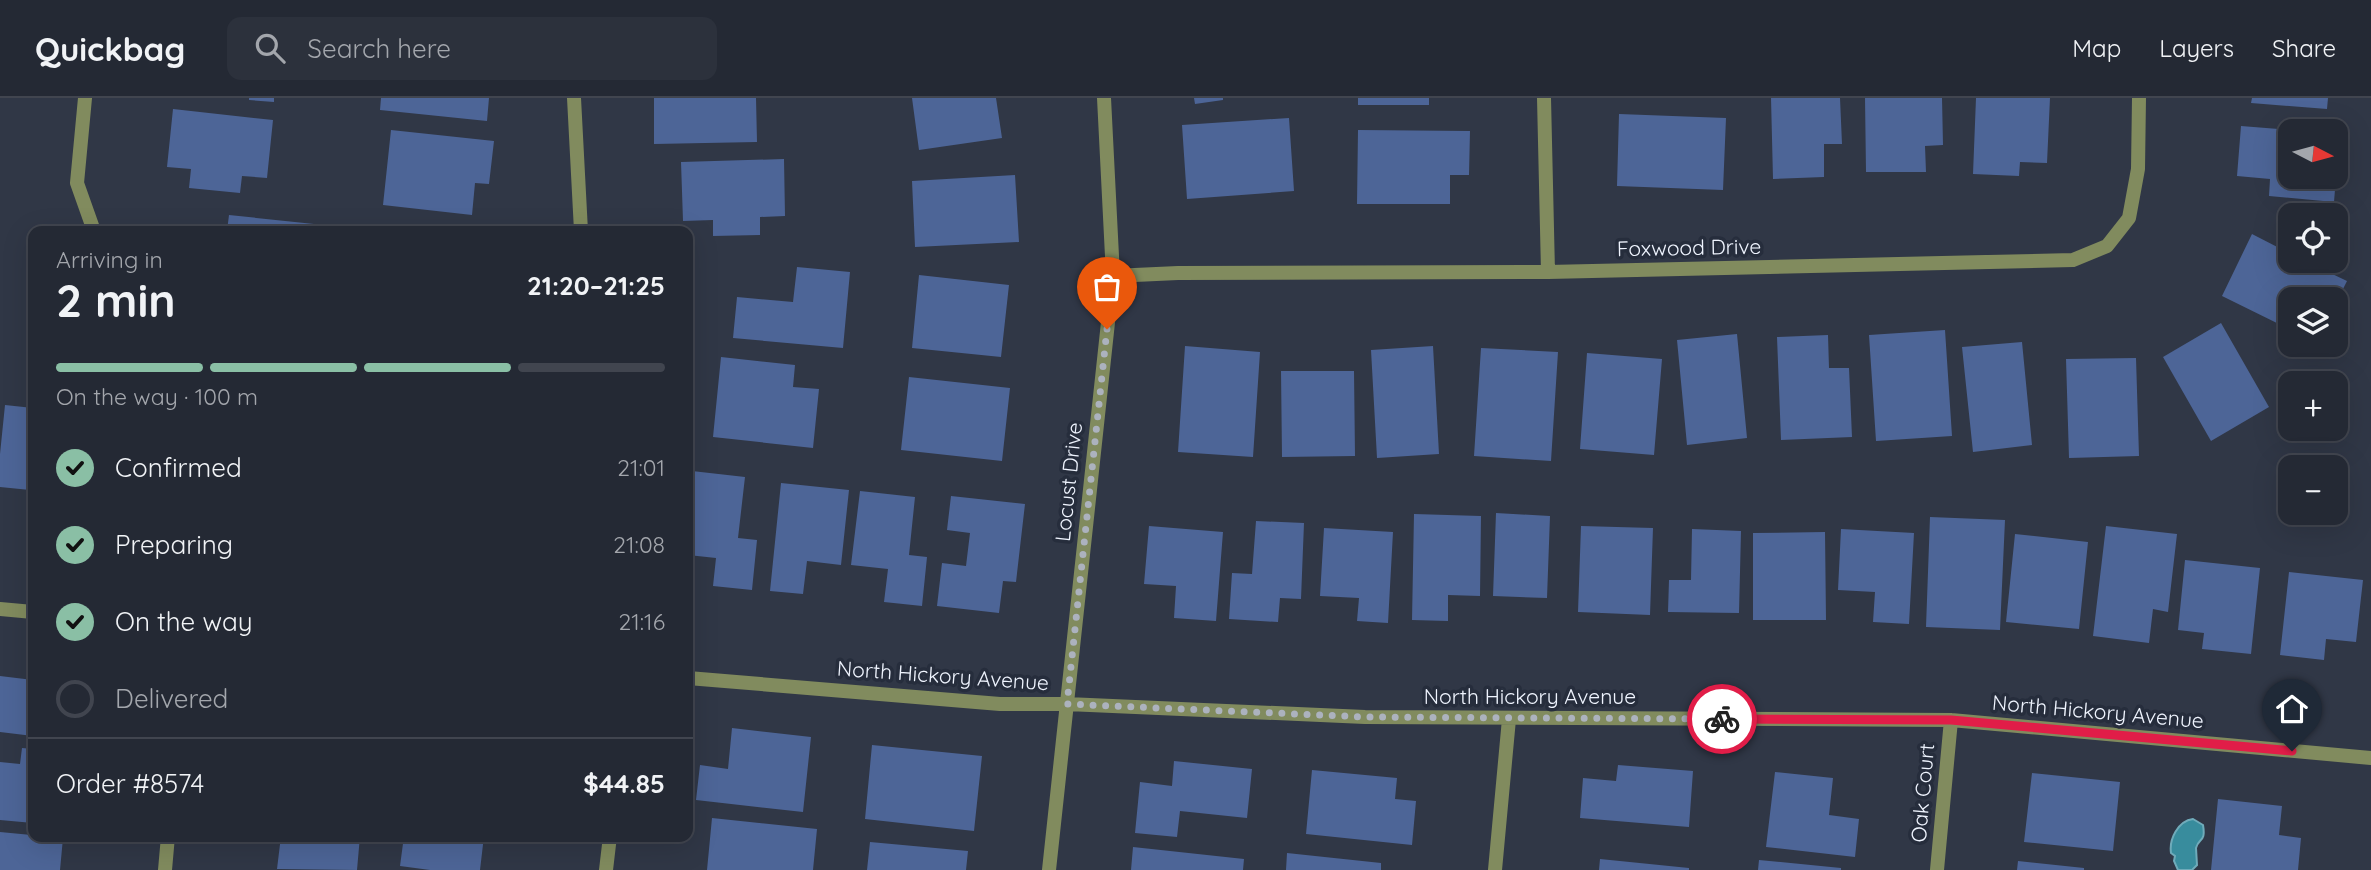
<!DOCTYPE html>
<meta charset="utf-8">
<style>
body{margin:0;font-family:Quicksand,sans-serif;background:#2c313c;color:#f1f3f6;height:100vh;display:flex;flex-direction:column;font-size:26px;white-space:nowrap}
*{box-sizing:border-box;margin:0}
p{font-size:23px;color:#a3a6ac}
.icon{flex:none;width:38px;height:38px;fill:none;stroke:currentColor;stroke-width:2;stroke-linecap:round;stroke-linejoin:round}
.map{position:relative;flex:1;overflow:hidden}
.sheet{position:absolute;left:28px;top:128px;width:665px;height:616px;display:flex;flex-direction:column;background:#242934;border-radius:14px;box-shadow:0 7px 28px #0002,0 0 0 2px #41454f}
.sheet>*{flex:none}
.needle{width:46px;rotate:96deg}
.fabs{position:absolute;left:2278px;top:21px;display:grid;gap:14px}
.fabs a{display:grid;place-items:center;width:70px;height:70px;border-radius:14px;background:#242934;box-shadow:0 7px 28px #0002,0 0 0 2px #41454f;font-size:35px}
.pin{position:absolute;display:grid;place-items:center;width:60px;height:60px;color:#fff;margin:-72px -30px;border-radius:50% 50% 50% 0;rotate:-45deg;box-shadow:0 0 7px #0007}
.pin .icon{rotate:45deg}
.courier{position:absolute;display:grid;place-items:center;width:70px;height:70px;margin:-35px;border:5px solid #e11d48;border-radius:50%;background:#fff;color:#222;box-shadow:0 2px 9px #0007}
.summary em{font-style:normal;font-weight:700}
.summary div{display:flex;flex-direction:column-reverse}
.summary{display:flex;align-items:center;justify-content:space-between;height:119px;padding:0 28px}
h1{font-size:46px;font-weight:700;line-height:52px}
.bar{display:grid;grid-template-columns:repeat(4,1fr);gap:10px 7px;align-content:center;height:84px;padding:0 28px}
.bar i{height:9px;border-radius:5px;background:#41454f}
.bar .current{background:#8abfa5}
.bar p{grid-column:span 4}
.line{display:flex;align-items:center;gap:18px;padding:0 28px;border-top:2px solid #41454f}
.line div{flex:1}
ol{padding:0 28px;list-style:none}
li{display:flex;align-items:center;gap:21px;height:77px}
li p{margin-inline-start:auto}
li .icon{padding:7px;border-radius:50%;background:#8abfa5;color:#111;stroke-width:4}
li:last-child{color:#a3a6ac}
li i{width:38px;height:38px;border:4px solid #41454f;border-radius:50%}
header{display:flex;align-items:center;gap:42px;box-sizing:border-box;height:98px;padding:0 35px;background:#242934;border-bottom:2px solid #41454f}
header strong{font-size:33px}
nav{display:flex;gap:38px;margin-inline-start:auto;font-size:24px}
.search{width:490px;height:63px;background:#2c313c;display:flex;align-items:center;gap:18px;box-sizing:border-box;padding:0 24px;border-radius:14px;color:#a3a6ac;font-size:26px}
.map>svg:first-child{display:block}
.water{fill:#388c9d;stroke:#6fabba;stroke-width:2}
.building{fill:#4d6597}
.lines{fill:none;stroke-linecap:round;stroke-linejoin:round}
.minor{stroke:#818b5e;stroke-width:14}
.done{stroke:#acb2be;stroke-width:7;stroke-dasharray:0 12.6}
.route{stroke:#e11d48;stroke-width:9}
.labels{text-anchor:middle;stroke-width:7;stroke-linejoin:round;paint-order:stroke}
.street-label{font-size:21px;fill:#eff4fe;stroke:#262d3c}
</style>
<header>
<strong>Quickbag</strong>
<div class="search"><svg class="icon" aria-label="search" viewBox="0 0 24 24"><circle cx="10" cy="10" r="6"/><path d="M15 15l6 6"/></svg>Search here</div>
<nav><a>Map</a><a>Layers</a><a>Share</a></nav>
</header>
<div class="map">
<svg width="2371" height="772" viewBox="0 0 2371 772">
<rect width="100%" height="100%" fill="#303746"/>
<path class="water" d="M2193 721 2203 727C2206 745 2199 739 2196 750L2197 767 2192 772H2178L2174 763 2175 758 2171 755C2169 741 2178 723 2193 721Z"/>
<path class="building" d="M249 0H274V4L249 2Z
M381 0H489L487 23 380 12Z
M654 0H756L757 44 654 46Z
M912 0H996L1002 40 919 52Z
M1194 0H1223V2L1195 6Z
M1358 0H1429V7H1358Z
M1771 0H1840L1842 46H1824V79L1773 81Z
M1865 0H1942L1943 47 1925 48 1926 74H1866Z
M1976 0H2050L2047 65 2020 64 2019 78 1973 76Z
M2252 0H2328L2327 11 2251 5Z
M173 11 273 22 267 80 242 78 240 95 189 90 191 71 167 69Z
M1619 16 1726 20 1723 92 1617 88Z
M1289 20 1294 93 1187 101 1182 27Z
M2241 28 2291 32V79H2336L2334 104 2269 98 2270 81 2237 78Z
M391 32 494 43 489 86 475 85 472 117 383 107Z
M1358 32 1470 33 1469 77H1450V106H1357Z
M784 61 785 118 760 119V137L713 138V122L683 123 681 64Z
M1015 77 1019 144 915 149 912 83Z
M229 117 314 126 313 133H227Z
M2252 136 2291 156V163H2305L2347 183 2338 201H2291V232L2222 198Z
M797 169 850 174 843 250 733 240 737 199 793 204Z
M919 177 1009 187 1001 259 912 250Z
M2221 225 2269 309 2211 343 2163 259Z
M1945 232 1952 338 1876 343 1869 237Z
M1737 236 1747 340 1687 347 1677 242Z
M1828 237 1829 270H1849L1852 339 1781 342 1777 239Z
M2022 244 2032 347 1973 354 1962 249Z
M1185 248 1260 254 1253 359 1178 354Z
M1433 248 1439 356 1377 360 1371 252Z
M1481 250 1558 254 1551 363 1474 358Z
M1587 255 1662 261 1654 357 1580 351Z
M721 259 795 267 793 289 819 291 813 350 713 339Z
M2136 260 2139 358 2069 360 2066 261Z
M1281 273H1354L1355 358 1282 359Z
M909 279 1010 290 1002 363 901 352Z
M5 307 33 310V418H28L30 392 0 389V356Z
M692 373 745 379 738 440 757 442 752 492 713 488 716 460 688 457V410Z
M781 385 849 392 841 467 807 463 803 496 770 493Z
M860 393 915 399 909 457 927 459 922 508 884 504 888 471 851 467Z
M951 398 1025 406 1016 484 1003 483 999 515 937 508 942 465 966 468 970 435 947 432Z
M1496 415 1550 418 1547 500 1493 498Z
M1414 416 1481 418 1480 498 1448 497V523L1412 522Z
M1930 419 2005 422 2000 532 1926 529Z
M1256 423 1304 425 1301 501 1280 500 1278 524 1229 521 1232 475 1252 476Z
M1149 428 1223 434 1216 523 1174 520 1176 488 1144 486Z
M1581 428 1653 430 1650 517 1578 514Z
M2106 428 2177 436 2168 514 2153 511 2149 545 2093 538Z
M1324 430 1393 434 1388 525 1357 523 1359 500 1320 498Z
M1692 431 1741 433 1739 515 1668 514 1669 482H1691Z
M1841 431 1914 435 1909 526 1873 524 1875 494 1838 492Z
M1825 434 1826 522H1753V435Z
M2015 436 2088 444 2079 531 2006 524Z
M2185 462 2260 470 2251 556 2202 551 2204 535 2178 532Z
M2289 474 2363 482 2356 544 2326 541 2324 562 2280 557Z
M0 578 33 582V638L0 634Z
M732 630 811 639 803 714 696 702 700 667 728 671Z
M872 647 982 658 974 733 865 721Z
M22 650 33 651V725L0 722V664L20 666Z
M1174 663 1252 671 1247 720 1180 713 1177 739 1135 735 1140 684 1172 688Z
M1618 667 1693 673 1689 729 1580 720 1583 680 1616 683Z
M1312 672 1397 680 1395 701 1416 703 1412 747 1306 736Z
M1775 674 1833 680 1829 717 1859 721 1855 759 1766 749Z
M2032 675 2120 684 2113 753 2024 744Z
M2218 701 2282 708 2279 737 2301 740 2298 772H2211Z
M712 720 817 731 813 772H707Z
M0 734 63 740 60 772H0Z
M281 738H360L357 772 277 771Z
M404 738H484L480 772H430L400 768Z
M870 744 968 753 966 772H867Z
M1133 749 1244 761 1243 772H1131Z
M1287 755 1381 765V772H1286Z
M1600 761 1689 770V772H1599Z
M1759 762 1841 770V772H1758Z
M2018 763 2084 770V772H2017Z"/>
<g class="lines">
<path class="minor" d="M85 0 77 85 94 133
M574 0 581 133
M1544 0 1548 174
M1113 178 1178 175 1548 174 2073 162 2107 148 2129 120 2138 71 2139 0
M0 511 33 514
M688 580 1000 606H1067L1365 619 1951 622 2371 660
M165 772 168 738
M606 772 610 738
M1049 772 1113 178 1104 0
M1495 772 1509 621
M1937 772 1951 622"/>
</g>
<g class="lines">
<path class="done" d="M1107 231 1067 606 1365 619 1722 621"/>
<path class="route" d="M1722 621 1951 622 2292 653"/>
</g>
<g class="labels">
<g class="street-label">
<text transform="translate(1689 150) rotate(-1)" y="7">Foxwood Drive</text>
<text transform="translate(1069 384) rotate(-84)" y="7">Locust Drive</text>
<text transform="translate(943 578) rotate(4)" y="7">North Hickory Avenue</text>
<text x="1530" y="606">North Hickory Avenue</text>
<text transform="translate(2098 614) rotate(5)" y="7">North Hickory Avenue</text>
<text transform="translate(1923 695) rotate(-85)" y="7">Oak Court</text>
</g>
</g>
</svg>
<div class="fabs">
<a><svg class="needle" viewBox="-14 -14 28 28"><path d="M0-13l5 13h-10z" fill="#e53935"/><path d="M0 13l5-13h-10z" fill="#a3a6ac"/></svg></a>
<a><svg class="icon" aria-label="locate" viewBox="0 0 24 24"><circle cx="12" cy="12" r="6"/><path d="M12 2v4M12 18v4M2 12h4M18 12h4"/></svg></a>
<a><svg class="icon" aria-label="layers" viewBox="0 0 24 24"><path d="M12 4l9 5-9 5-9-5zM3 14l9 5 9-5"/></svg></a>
<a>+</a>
<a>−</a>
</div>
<div class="pin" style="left:1107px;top:231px;background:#ea580c"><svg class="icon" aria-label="bag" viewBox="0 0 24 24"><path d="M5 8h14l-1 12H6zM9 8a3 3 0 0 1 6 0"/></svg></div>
<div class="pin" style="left:2292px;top:653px;background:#1f2937"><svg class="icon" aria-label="home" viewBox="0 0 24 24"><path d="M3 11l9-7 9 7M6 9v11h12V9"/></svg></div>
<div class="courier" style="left:1722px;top:621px"><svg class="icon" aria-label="bike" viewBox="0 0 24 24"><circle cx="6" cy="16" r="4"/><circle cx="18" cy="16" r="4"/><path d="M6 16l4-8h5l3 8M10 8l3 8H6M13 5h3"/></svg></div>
<section class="sheet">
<div class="summary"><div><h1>2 min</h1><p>Arriving in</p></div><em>21:20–21:25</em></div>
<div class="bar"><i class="current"></i><i class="current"></i><i class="current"></i><i></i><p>On the way · 100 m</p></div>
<ol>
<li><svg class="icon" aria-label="check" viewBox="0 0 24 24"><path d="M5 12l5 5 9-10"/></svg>Confirmed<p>21:01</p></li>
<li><svg class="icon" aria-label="check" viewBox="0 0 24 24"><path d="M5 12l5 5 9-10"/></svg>Preparing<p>21:08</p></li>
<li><svg class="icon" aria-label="check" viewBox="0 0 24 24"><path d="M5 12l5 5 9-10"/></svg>On the way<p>21:16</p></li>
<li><i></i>Delivered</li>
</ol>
<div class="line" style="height:91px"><div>Order #8574</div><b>$44.85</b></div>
</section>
</div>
